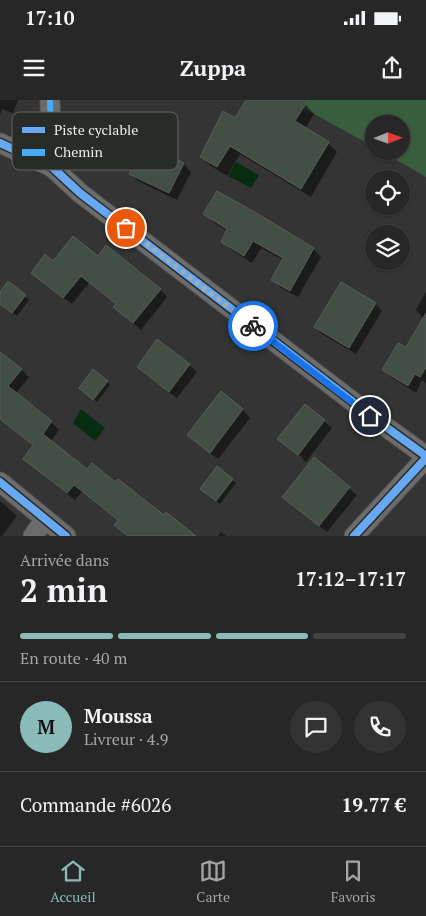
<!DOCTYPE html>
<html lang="fr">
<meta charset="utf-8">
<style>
body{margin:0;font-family:"PT Serif",serif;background:#323332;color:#f1f3f6;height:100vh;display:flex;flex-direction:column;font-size:19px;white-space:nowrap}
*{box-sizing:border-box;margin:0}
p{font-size:16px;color:#a4a5a7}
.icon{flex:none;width:28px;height:28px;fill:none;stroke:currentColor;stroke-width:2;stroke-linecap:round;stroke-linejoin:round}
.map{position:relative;height:436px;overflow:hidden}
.panel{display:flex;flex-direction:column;background:#262726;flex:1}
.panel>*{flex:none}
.needle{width:32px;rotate:89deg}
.controls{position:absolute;left:365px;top:15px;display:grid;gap:10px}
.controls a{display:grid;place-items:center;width:45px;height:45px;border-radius:50%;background:#262726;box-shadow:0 1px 4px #0004,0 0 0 1px #424443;font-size:25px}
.pin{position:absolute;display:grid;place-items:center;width:42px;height:42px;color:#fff;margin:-21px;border:2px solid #fff;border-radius:50%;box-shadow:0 1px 5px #0007}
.courier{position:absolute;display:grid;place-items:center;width:50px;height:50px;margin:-25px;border:4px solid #1a73e8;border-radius:50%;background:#fff;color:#222;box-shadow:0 1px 6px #0007}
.headline em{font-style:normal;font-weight:600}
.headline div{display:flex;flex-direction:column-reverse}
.headline{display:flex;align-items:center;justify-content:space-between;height:85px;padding:0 20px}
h1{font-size:32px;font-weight:600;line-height:38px}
.bar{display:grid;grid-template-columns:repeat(4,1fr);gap:8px 5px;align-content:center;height:60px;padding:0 20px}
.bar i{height:6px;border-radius:4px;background:#424443}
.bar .current{background:#8bbbb9}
.bar p{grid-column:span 4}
.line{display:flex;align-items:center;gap:12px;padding:0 20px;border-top:1px solid #424443}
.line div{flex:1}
.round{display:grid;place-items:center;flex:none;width:52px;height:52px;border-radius:26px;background:#323332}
.status{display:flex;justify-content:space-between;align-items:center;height:35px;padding:0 25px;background:#262726;direction:ltr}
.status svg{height:14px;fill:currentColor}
header{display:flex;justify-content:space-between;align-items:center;height:65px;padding:0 20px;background:#262726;font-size:22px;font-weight:600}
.tab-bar{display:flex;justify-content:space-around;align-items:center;height:70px;border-top:1px solid #424443;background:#262726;font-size:14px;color:#a4a5a7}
.tab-bar a{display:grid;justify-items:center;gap:2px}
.tab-bar .current{color:#8bbbb9}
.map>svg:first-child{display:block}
.green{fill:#395e3e}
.water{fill:#082c10}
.shadow{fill:#0007}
.building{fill:#414f44;stroke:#5b5c5b}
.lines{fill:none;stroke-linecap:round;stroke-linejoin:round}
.minor-casing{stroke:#515151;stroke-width:21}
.minor{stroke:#6b6c6b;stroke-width:19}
.quiet{stroke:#46acf6;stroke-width:6;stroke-dasharray:12 6;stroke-linecap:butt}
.cycleway-casing{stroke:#282b28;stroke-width:11}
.cycleway{stroke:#66a8f1;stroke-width:8}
.done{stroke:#a9aba9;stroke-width:5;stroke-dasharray:0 9}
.route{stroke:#1a73e8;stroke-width:6}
.key{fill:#282b28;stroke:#626562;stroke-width:1}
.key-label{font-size:14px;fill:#e9ebe9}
</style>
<div class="status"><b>17:10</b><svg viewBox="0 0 49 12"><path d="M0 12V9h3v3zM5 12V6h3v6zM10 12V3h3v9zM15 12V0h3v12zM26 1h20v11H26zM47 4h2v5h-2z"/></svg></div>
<header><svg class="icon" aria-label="menu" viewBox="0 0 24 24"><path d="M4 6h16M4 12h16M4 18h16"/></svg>Zuppa<svg class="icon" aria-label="share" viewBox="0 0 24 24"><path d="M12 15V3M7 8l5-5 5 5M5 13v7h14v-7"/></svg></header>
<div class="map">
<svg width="426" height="436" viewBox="0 0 426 436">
<rect width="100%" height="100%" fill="#333433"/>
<path class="green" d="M289 0H426V77L381 51H401V24H374V47Z"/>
<path class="water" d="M236 62 259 75 251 88 228 76Z
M81 309 105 328 95 341 73 323Z"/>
<path class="shadow" d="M0 0H18L13 13 2 9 0 15Z
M247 0H298L305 4 314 14 305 29 328 43 337 52 311 97 240 54 227 76 211 66 201 57 235 20Z
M144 46 184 64 191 72 177 100 138 81 131 74Z
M205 114 313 149 321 157 298 197 280 187 273 179 283 160 261 148 252 163 230 149 222 141 227 131 213 122Z
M98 157 160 189 167 197 141 230 115 207 117 205 89 183 72 204 40 180 32 173 53 162Z
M8 183 29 200 17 216 0 204V194Z
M341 184 376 204 382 211 356 254 322 234 315 227Z
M426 192V283L422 280 416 293 391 277 384 270 406 249 424 219 416 210Z
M0 253 21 270 29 277 16 293 51 322 59 330 50 342 87 371 116 384 195 436H128L116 425 119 421 82 392 75 400 32 366 34 346 0 319Z
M189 265 197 272 177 298 145 274 138 267Z
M107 282 110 285 97 302 84 292Z
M221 293 243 310 250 318 218 359 196 342 189 335Z
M324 321 332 328 306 362 303 359V358L285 344Z
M314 359 357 395 327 432 291 404Z
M232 380 236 383 220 404 205 392Z
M0 401 17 416 2 436H0Z
M221 432 226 436H218Z"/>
<path class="building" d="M246 0H308L295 21 329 42 301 89 230 46 217 67 200 57 223 11 235 18Z
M143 44 184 63 169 93 129 74Z
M217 91 263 117 314 148 290 191 271 180 283 158 253 141 244 156 221 142 227 129 203 114Z
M73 136 98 156 106 145 161 189 133 223 113 207 116 204 81 176 63 198 31 173 45 154 53 161Z
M8 181 26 195 12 213 0 204V192Z
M341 182 376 203 349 248 314 227Z
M426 213V267L420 277 415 274 408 286 382 270 398 243 406 247Z
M157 239 190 264 169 292 137 267Z
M0 252 22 269 8 286 52 321 43 334 87 369 92 363 115 382 118 379 164 415 166 412 196 436H128L114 425 118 420 74 385 67 393 23 359 33 345 0 319Z
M93 269 108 281 93 300 79 288Z
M221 291 243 309 210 353 187 335Z
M305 304 325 320 298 355 277 339Z
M314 357 350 387 319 426 282 397Z
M217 366 233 379 216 401 200 389Z"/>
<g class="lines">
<g class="minor-casing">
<path id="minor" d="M50 0 52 67
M0 43 52 67 80 93 386 327 426 356
M0 382 66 436
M33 436 45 419
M354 436 426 358"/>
</g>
<use href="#minor" class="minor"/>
<path class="quiet" d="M50 0 52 67"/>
<g class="cycleway-casing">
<path id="cycleway" d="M0 43 52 67 80 93 386 327 426 356
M0 382 66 436
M354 436 426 358"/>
</g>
<use href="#cycleway" class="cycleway"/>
</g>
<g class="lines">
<path class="done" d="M126 128 253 226"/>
<path class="route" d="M253 226 370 316"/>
</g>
<rect x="12" y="12" width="166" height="58" rx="8" class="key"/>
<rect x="22" y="27" width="23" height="6" fill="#66a8f1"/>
<rect x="22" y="49" width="23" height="7" fill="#46acf6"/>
<g class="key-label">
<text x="54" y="35">Piste cyclable</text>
<text x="54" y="57">Chemin</text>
</g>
</svg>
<div class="controls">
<a><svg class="needle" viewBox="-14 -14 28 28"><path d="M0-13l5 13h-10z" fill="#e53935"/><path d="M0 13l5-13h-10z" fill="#a4a5a7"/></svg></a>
<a><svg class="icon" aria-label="locate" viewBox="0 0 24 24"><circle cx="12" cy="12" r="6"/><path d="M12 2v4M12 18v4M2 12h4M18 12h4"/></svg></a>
<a><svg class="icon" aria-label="layers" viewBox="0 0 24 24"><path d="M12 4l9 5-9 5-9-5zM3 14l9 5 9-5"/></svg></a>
</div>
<div class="pin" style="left:126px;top:128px;background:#ea580c"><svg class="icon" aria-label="bag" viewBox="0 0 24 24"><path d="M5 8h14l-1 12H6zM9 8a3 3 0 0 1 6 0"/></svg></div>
<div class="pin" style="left:370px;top:316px;background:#1f2937"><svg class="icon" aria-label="home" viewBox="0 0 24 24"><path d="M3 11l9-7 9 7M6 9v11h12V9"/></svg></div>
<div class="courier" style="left:253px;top:226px"><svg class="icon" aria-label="bike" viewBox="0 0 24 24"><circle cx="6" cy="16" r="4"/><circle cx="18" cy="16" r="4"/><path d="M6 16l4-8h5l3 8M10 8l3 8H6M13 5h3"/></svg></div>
</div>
<section class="panel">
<div class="headline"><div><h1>2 min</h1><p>Arrivée dans</p></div><em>17:12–17:17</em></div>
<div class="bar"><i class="current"></i><i class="current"></i><i class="current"></i><i></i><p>En route · 40 m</p></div>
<div class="line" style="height:90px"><b class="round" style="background:#8bbbb9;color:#111">M</b><div><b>Moussa</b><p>Livreur · 4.9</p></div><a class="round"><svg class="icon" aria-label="chat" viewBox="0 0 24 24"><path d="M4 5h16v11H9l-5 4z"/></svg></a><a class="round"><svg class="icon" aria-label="phone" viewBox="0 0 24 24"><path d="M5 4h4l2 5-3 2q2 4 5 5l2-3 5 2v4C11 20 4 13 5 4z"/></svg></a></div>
<div class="line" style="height:65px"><div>Commande #6026</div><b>19.77 €</b></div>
</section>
<nav class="tab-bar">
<a class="current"><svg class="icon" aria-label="home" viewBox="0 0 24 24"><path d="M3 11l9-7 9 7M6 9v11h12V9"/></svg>Accueil</a>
<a><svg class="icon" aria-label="map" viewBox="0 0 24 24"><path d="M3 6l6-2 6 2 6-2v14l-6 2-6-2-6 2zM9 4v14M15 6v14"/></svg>Carte</a>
<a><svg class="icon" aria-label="saved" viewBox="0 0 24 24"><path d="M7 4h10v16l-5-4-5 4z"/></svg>Favoris</a>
</nav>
